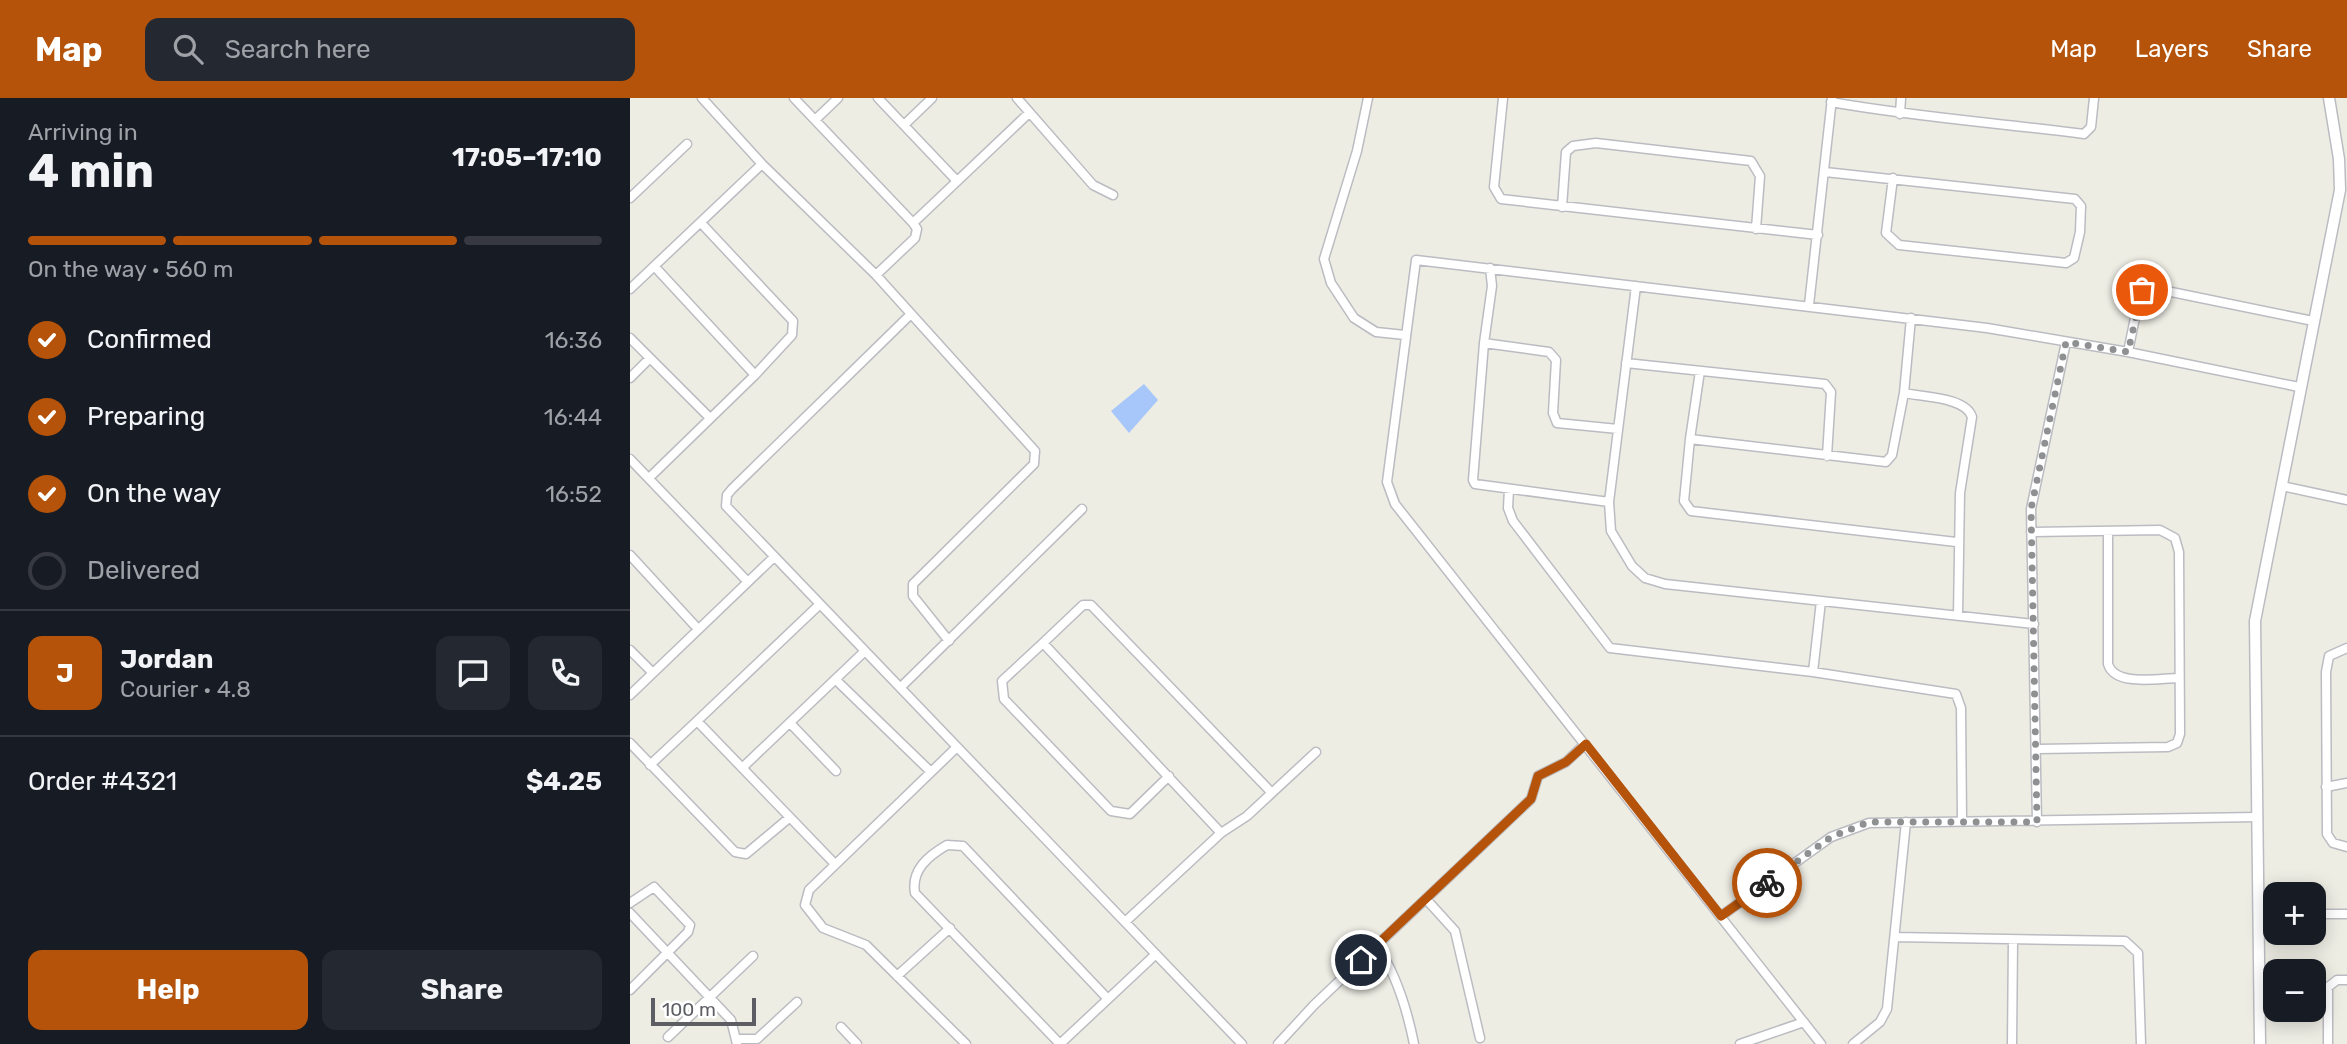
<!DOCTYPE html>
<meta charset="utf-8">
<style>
body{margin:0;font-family:Rubik,sans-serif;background:#242831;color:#f1f3f6;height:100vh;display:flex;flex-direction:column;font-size:26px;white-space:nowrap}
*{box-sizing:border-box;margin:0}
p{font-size:23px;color:#9ea1a6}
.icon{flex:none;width:38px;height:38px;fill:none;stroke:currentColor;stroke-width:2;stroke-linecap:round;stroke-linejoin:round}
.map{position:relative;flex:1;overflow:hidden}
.details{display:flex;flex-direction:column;background:#171b24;width:630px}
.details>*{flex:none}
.buttons{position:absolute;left:1633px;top:784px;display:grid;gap:14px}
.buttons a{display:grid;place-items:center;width:63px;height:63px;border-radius:14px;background:#171b24;box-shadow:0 4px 18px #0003;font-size:35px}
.scale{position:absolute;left:21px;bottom:18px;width:105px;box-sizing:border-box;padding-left:7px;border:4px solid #5c5e64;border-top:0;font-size:19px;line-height:24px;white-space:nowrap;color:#5c5e64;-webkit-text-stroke:5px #fff;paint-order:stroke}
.pin{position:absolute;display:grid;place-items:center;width:60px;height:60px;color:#fff;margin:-30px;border:4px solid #fff;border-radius:50%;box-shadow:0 2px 7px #0007}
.courier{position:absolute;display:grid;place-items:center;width:70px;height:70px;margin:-35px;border:5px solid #b45309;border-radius:50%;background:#fff;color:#222;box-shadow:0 2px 9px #0007}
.head em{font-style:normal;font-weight:700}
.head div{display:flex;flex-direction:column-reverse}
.head{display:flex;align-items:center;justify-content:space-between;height:119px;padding:0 28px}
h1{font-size:46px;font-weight:700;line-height:52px}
.bar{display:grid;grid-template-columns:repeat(4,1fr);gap:10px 7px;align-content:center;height:84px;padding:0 28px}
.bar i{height:9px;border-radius:5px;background:#363941}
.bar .selected{background:#b45309}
.bar p{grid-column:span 4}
.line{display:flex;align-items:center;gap:18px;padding:0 28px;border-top:2px solid #363941}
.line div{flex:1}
.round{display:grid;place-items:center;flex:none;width:74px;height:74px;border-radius:14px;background:#242831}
ol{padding:0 28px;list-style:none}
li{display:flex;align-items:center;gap:21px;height:77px}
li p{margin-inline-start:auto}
li .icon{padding:7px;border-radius:50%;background:#b45309;color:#fff;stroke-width:4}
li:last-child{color:#9ea1a6}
li i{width:38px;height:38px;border:4px solid #363941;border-radius:50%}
.primary-button{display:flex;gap:14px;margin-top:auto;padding:14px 28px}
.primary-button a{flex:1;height:80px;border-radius:14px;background:#b45309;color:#fff;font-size:28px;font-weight:700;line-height:80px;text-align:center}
.primary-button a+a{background:#242831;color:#f1f3f6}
header{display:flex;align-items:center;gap:42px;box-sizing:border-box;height:98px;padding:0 35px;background:#b45309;color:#fff}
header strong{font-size:33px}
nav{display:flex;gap:38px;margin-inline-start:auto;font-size:24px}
.search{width:490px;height:63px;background:#242831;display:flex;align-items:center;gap:18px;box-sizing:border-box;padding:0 24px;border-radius:14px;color:#9ea1a6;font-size:26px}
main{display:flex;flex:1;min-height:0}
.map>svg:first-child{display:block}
.water{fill:#a7c6fa}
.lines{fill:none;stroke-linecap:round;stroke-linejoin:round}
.minor-casing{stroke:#bbbcc2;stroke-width:11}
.tertiary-casing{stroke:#bbbcc2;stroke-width:13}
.minor{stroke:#fff;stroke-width:8}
.tertiary{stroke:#fff;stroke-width:10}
.done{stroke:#8f9091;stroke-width:7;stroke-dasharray:0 12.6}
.route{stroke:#b45309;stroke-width:9}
</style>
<header>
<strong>Map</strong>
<div class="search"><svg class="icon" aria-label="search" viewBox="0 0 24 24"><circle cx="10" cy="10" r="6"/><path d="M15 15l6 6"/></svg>Search here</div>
<nav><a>Map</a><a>Layers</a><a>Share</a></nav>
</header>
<main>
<section class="details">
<div class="head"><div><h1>4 min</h1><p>Arriving in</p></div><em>17:05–17:10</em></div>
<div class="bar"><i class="selected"></i><i class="selected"></i><i class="selected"></i><i></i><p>On the way · 560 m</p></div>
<ol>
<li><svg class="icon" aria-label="check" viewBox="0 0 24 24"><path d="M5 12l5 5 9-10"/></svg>Confirmed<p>16:36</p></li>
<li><svg class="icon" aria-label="check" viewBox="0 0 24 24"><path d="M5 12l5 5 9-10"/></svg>Preparing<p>16:44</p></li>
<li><svg class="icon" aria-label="check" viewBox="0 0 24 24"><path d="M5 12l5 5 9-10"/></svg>On the way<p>16:52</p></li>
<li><i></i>Delivered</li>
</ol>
<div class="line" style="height:126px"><b class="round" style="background:#b45309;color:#fff">J</b><div><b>Jordan</b><p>Courier · 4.8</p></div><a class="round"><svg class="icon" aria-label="chat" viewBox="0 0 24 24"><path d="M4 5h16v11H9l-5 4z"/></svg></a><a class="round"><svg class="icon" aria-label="phone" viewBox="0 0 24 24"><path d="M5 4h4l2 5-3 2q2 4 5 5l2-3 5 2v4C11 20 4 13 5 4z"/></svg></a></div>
<div class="line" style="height:91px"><div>Order #4321</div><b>$4.25</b></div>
<div class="primary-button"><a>Help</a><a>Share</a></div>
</section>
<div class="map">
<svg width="1717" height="946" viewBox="0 0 1717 946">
<rect width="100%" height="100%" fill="#eeede4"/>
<path class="water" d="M514 286 528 302 499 335 481 313Z"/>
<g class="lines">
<g class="minor-casing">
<path id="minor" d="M164 0 283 125 399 15
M248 0 327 83
M387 0 463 87 483 97
M738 0 727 53 694 161 701 185 724 220 746 234 775 237
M873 0 864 89 871 101 1188 137
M1201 4C1285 19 1370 25 1454 36L1461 29 1464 0
M1270 16 1271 0
M185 22 208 0
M274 27 302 0
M132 66 246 177 285 140 287 131 283 125
M1195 74 1445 101 1451 108 1450 134 1444 160 1436 165 1269 147 1256 135 1263 80
M0 100 57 46
M932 109 936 54 943 48 966 45 1121 63 1130 78 1126 131
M25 169 125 277
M860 170 862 188 854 245 843 382 845 386 979 404
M246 177 405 353 404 366 283 486V498L319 543
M1006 188 979 404 981 433 1002 468 1015 480 1035 486 1404 526
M0 191 132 66 72 0
M1179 207 1202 0
M281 216 102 391 97 397 96 408 612 946
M1281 220 1274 295 1262 357 1256 364 1060 341 1054 403 1061 413 1326 444
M0 240 79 319
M854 245 919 254 926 262 923 315 927 325 988 331
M1498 254 1510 195 1517 189 1683 223
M996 265 1195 286 1201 294 1197 358
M0 280 19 261
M1274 295C1292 299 1336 299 1342 319L1330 395 1328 517
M1060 341 1070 273
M0 361 118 484
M19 380 125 277 162 237 163 223 71 125
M1652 388 1717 402
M879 391 878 410 883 423 980 550 1183 574 1326 596 1331 610 1332 723
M1478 433V566C1485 589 1529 580 1549 580
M1401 434 1530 432 1545 440 1549 454 1550 636 1547 645 1538 649 1407 651
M0 457 68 531
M189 507 67 623 204 765
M413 545 453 507H461L641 694
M1717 550 1699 558 1696 574 1697 736 1703 745 1717 749
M0 552 22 574
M1183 574 1191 503
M206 582 301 674
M272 588 452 411
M0 597 144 459
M160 625 206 673
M0 645 105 754 116 756 159 720
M327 649 179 792 175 807 193 830 236 847 336 946
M20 667 67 623
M112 670 235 553
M1696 689 1717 685
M1407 724 1401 411 1436 244
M591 735 617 718 686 654
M796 801 825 833 850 940
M0 805 24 789 60 827 58 834 0 892
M0 815 101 922 107 946
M1684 816H1717
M1630 817H1645
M1091 818 1201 739 1239 725 1628 719
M495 824 591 735 413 545 372 583 374 601 481 713 500 716 539 678
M1265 839 1495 843 1508 855 1511 946
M747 848C767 877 777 911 784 946
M267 878 320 830
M211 929 227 946
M38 939 123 858
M107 941H127L167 904
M430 946 285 795C281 772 298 758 317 747L333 748 477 900
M430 946 526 856
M648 946 684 907 901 701 908 678 936 664 955 646
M1110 946 1174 924
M1191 946 765 406 757 384 786 162 1357 230 1498 254 1669 289
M1223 946 1250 924 1257 911 1276 724
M1382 946 1383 842
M1698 946V889L1707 882H1717"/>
</g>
<g class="tertiary-casing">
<path id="tertiary" d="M1630 946 1625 523 1710 92 1709 61 1699 0"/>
</g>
<use href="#minor" class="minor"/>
<use href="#tertiary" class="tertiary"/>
</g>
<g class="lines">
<path class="done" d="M1137 785 1201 739 1239 724H1407L1401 411 1436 244 1498 254 1512 192"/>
<path class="route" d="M731 862 901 701 908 678 936 664 956 646 1091 818 1137 785"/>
</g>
</svg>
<div class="buttons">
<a>+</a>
<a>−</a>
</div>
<div class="scale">100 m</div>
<div class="pin" style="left:1512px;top:192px;background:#ea580c"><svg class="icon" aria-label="bag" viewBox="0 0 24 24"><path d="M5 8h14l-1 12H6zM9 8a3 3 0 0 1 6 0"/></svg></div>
<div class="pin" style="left:731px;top:862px;background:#1f2937"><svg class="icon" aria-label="home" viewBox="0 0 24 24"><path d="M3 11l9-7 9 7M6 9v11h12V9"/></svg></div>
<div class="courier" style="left:1137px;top:785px"><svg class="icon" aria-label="bike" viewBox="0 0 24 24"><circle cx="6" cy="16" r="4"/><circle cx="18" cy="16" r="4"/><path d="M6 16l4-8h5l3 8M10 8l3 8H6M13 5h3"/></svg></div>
</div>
</main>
